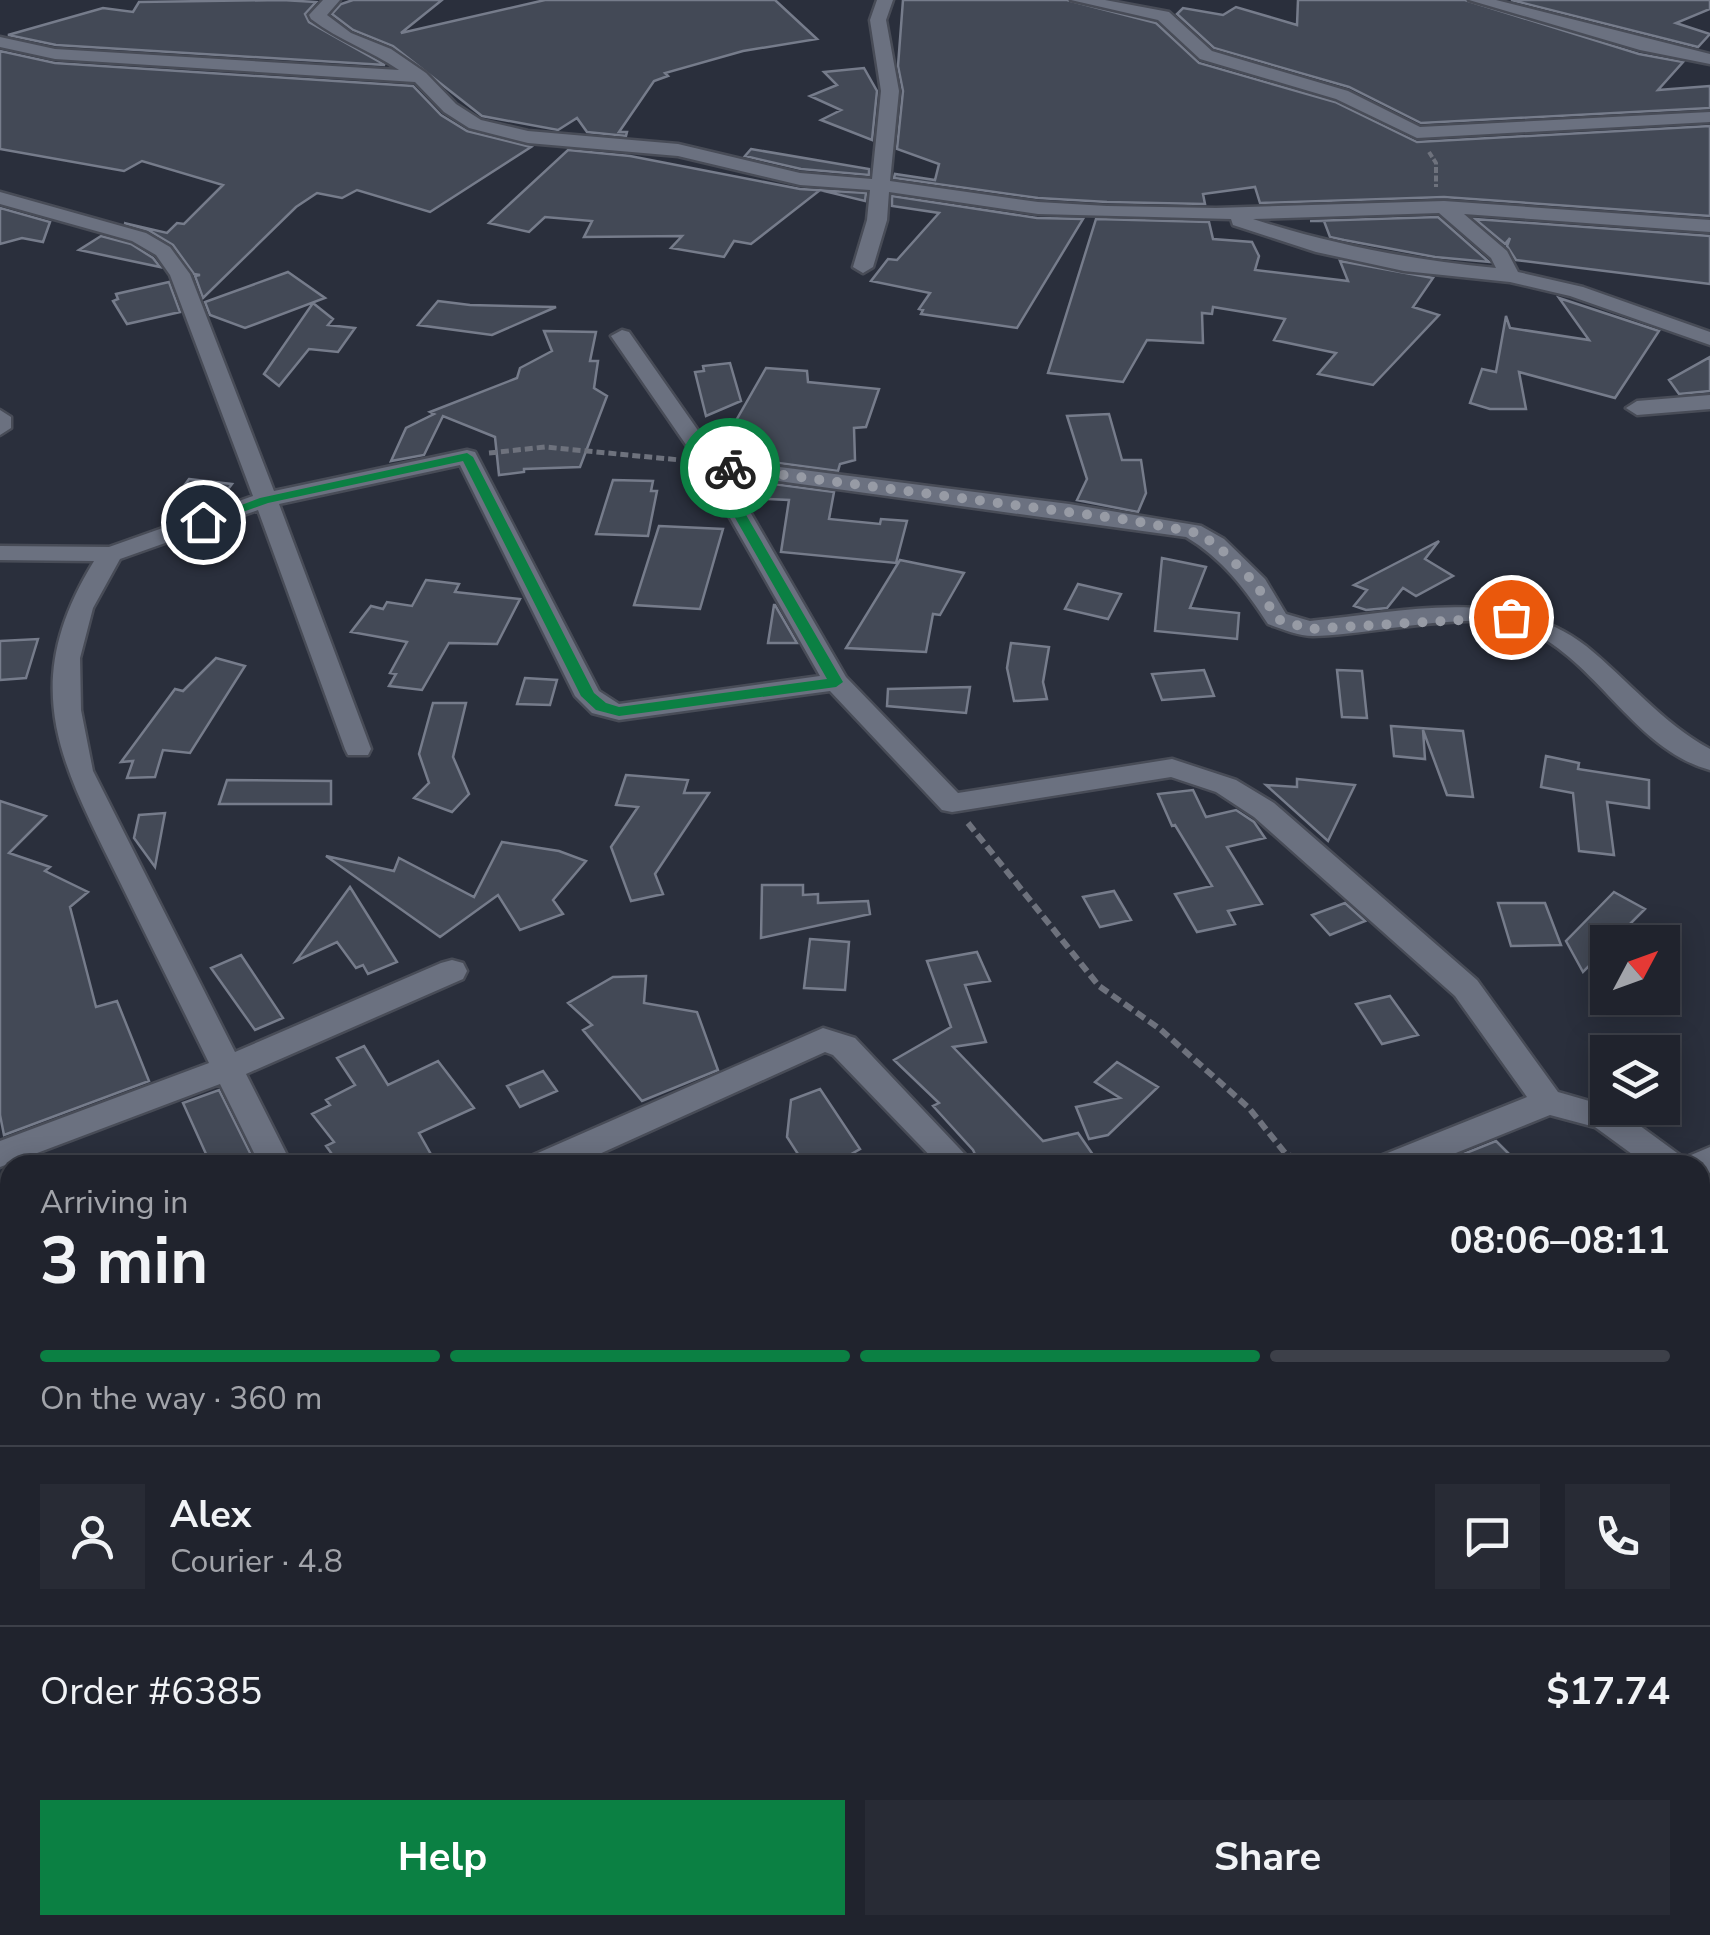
<!DOCTYPE html>
<meta charset="utf-8">
<style>
body{margin:0;font-family:"Nunito Sans",sans-serif;background:#282b35;color:#f1f3f6;height:100vh;display:flex;flex-direction:column;font-size:38px;white-space:nowrap}
*{box-sizing:border-box;margin:0}
p{font-size:32px;color:#a2a4aa}
.icon{flex:none;width:55px;height:55px;fill:none;stroke:currentColor;stroke-width:2;stroke-linecap:round;stroke-linejoin:round}
.map{position:relative;flex:1;overflow:hidden}
.panel{position:absolute;left:0px;top:1155px;width:1710px;height:780px;display:flex;flex-direction:column;background:#20232d;border-radius:30px 30px 0 0;box-shadow:0 5px 25px #0003,0 0 0 2px #3d4049}
.panel>*{flex:none}
.needle{width:65px;rotate:49deg}
.fabs{position:absolute;left:1590px;top:925px;display:grid;gap:20px}
.fabs a{display:grid;place-items:center;width:90px;height:90px;border-radius:0px;background:#20232d;box-shadow:0 5px 25px #0003,0 0 0 2px #3d4049;font-size:50px}
.pin{position:absolute;display:grid;place-items:center;width:85px;height:85px;color:#fff;margin:-42px;border:5px solid #fff;border-radius:50%;box-shadow:0 2px 10px #0007}
.courier{position:absolute;display:grid;place-items:center;width:100px;height:100px;margin:-50px;border:8px solid #0b8043;border-radius:50%;background:#fff;color:#222;box-shadow:0 2px 12px #0007}
.headline em{font-style:normal;font-weight:700}
.headline div{display:flex;flex-direction:column-reverse}
.headline{display:flex;align-items:center;justify-content:space-between;height:170px;padding:0 40px}
h1{font-size:65px;font-weight:700;line-height:75px}
.bar{display:grid;grid-template-columns:repeat(4,1fr);gap:15px 10px;align-content:center;height:120px;padding:0 40px}
.bar i{height:12px;border-radius:8px;background:#3d4049}
.bar .current{background:#0b8043}
.bar p{grid-column:span 4}
.line{display:flex;align-items:center;gap:25px;padding:0 40px;border-top:2px solid #3d4049}
.line div{flex:1}
.round{display:grid;place-items:center;flex:none;width:105px;height:105px;border-radius:0px;background:#282b35}
.button{display:flex;gap:20px;margin-top:auto;padding:20px 40px}
.button a{flex:1;height:115px;border-radius:0px;background:#0b8043;color:#fff;font-size:40px;font-weight:700;line-height:115px;text-align:center}
.button a+a{background:#282b35;color:#f1f3f6}
.map>svg:first-child{display:block}
.building{fill:#434956;stroke:#767c8b;stroke-width:2.5}
.lines{fill:none;stroke-linecap:round;stroke-linejoin:round}
.street-casing{stroke:#484c57;stroke-width:5}
.path-far2{stroke:#6e727d;stroke-width:4;stroke-dasharray:6 2.5;stroke-linecap:butt}
.path-far1{stroke:#6e727d;stroke-width:5;stroke-dasharray:8 4;stroke-linecap:butt}
.path{stroke:#6e727d;stroke-width:6;stroke-dasharray:10 5;stroke-linecap:butt}
.street{fill:#6b7180;fill-rule:evenodd}
.route{fill:#0b8043}
.done{stroke:#979ba5;stroke-width:10;stroke-dasharray:0 18}
</style>
<div class="map">
<svg width="1710" height="1935" viewBox="0 0 1710 1935">
<rect width="100%" height="100%" fill="#2a2f3c"/>
<path class="building" d="M282 0 316 2 305 14 309 22 385 65 56 45 8 35 103 8 133 12 139 2Z
M353 0H442L401 33 545 0H775L817 39 743 51 665 73 668 76 654 81 619 132H627L626 136 587 132 577 118 558 130 482 116 393 46 353 30 332 14 341 4Z
M903 0H1067L1156 23 1199 63 1335 102 1417 142 1710 126V216L1444 197 1260 203 1255 187 1203 194 1205 204 1107 202 1038 198 894 178 895 174 935 180 939 164 897 149 903 91 898 66Z
M1298 0H1465L1639 54 1683 62 1658 90 1710 86V108L1421 123 1349 87 1214 48 1177 14 1183 8 1223 15 1236 7 1297 25Z
M1511 0H1710V9L1676 23 1710 34 1698 47Z
M0 51 55 63 413 86 441 115 467 131 531 147 430 212 357 190 342 198 317 193 296 207 203 298 195 276 200 275 194 274 173 245 148 230 124 223 167 233 177 223 184 224 223 185 142 161 124 171 0 149Z
M864 68 877 91 872 140 821 120 841 110 810 96 837 85 824 72Z
M751 149 869 169V175L801 169 745 156Z
M568 150 630 156 800 189 866 193 865 201 820 190 751 244 734 241 724 257 671 248 682 236 584 237 592 221 545 217 529 232 489 223Z
M892 196 1037 218 1083 219 1017 328 921 314 923 310 919 309 930 293 871 281 888 259 897 260 939 213 892 206Z
M0 208 50 222 43 242 22 238 0 244Z
M1438 217 1489 262 1435 257 1344 240 1330 237 1324 221H1310Z
M1096 219 1209 222 1213 239 1252 242 1259 256 1255 270 1348 281 1340 261 1433 278 1413 307 1439 315 1373 385 1318 374 1336 353 1274 340 1285 319 1213 307 1212 314 1202 313 1203 343 1147 340 1123 382 1048 373Z
M1475 219 1710 236V284L1516 260 1507 246 1510 238 1505 244Z
M101 236 131 244 153 258 160 267 79 250Z
M288 272 325 298 245 328 210 315 205 302Z
M169 282 180 312 127 324 113 301 118 299 116 294Z
M1559 298 1659 331 1615 398 1519 372 1526 409H1490L1470 403 1482 369 1496 372 1506 316 1510 328 1589 340Z
M438 301 470 305 556 307 492 335 418 325Z
M313 303 333 319 328 325 355 328 338 352 309 349 279 386 264 374Z
M544 331 596 332 590 361H598L594 388 607 396 580 467 524 469V472L499 475 495 437 443 416 424 455 391 461 406 428 434 414 430 412 517 378 520 368 552 351Z
M1710 357V391L1679 394 1669 380Z
M730 363 741 401 706 416 695 372 704 371 703 366Z
M766 368 807 371 808 382 879 389 866 427 854 428 855 460 840 464 838 471 734 457 729 433Z
M1109 414 1122 460H1141L1146 493 1138 512 1077 500 1087 479 1067 416Z
M189 479 232 484 216 505 200 511 182 509 186 503 172 502Z
M613 480 653 481 651 491H657L648 536 596 534Z
M742 480 834 492 829 519 880 524 881 519 907 521 896 563 781 552 789 500 747 498 740 488Z
M659 526 723 529 700 609 634 605Z
M1439 541 1425 559 1453 576 1416 596 1403 588 1387 608 1366 610 1354 606 1367 590 1354 585Z
M1162 558 1206 567 1190 608 1239 613 1237 639 1155 631Z
M900 560 964 573 940 615 933 614 926 652 846 648Z
M426 580 459 584 455 592 520 599 497 644 449 643 422 690 389 686 396 674 390 673 407 642 351 632 371 606 383 609 387 602 412 606Z
M1078 584 1121 594 1108 619 1065 609Z
M774 605H775L797 643H768Z
M38 639 26 678 0 680V641Z
M1011 643 1049 647 1043 682 1047 699 1014 701 1007 668Z
M216 658 245 666 190 753 163 750 155 777 127 778 133 761 121 762 175 689 183 691Z
M1204 670 1214 696 1162 700 1152 674Z
M1337 670 1362 671 1367 718 1342 717Z
M525 678 557 680 550 705 517 704Z
M970 687 966 713 887 706 888 689Z
M433 703H466L453 757 469 794 452 812 414 798 429 783 419 754Z
M1391 726 1463 731 1473 797 1447 795 1423 730 1425 759 1394 756Z
M1546 756 1579 763 1578 769 1649 780V808L1607 802 1614 855 1579 851 1573 793 1541 787Z
M626 775 688 780 684 793H709L655 874 663 894 631 901 611 847 638 807 616 805Z
M1297 779 1355 785 1328 841 1266 785 1297 787Z
M227 780 331 781V804H219Z
M1193 790 1206 817 1236 810 1254 822 1265 838 1227 847 1262 904 1228 911 1235 924 1197 932 1175 894 1212 886 1175 825 1172 826 1158 794Z
M0 801 46 816 9 853 50 867 45 871 88 892 70 907 96 1007 117 1001 149 1081 4 1135 0 1115Z
M165 813 155 867 134 838 139 815Z
M502 842 559 851 586 861 553 900 563 914 520 930 498 895 440 937 326 856 394 871 399 858 474 897Z
M762 885H803V895L818 894V903L868 901 870 914 761 938Z
M350 887 397 962 368 974 363 965 356 968 337 942 296 961Z
M1114 891 1131 920 1100 927 1083 897Z
M1614 892 1645 909 1612 942H1608V947L1583 972 1566 941Z
M1345 903 1365 921 1330 935 1312 915Z
M1498 903H1545L1561 945 1511 946Z
M810 939 849 942 845 990 804 988Z
M977 952 990 981 965 985 986 1042 953 1047 1043 1141 1078 1133 1100 1165H980L973 1150 933 1106 939 1103 894 1060 951 1027 927 961Z
M241 955 283 1018 255 1030 211 968Z
M646 976 644 1003 697 1012 718 1070 642 1101 583 1030 592 1025 568 1003 613 977Z
M1390 996 1418 1035 1382 1044 1356 1004Z
M364 1046 388 1085 438 1061 474 1108 419 1133 437 1165H340L326 1146 334 1142 312 1114 330 1105 326 1100 355 1085 337 1058Z
M1117 1062 1158 1087 1108 1135 1089 1139 1076 1107 1120 1098 1095 1082Z
M543 1071 557 1091 520 1107 507 1086Z
M820 1089 860 1149 832 1165H805L787 1137 791 1100Z
M219 1090 256 1165H211L183 1103Z
M1496 1141 1511 1156 1492 1165H1436Z"/>
<g class="lines">
<g class="street-casing">
<path id="street" d="M323 0H340L327 15 351 33 391 49 426 73 456 104 481 120 528 131 678 144 800 173 872 179 881 91 870 20 877 0H893L886 20 899 91 890 181 1038 202 1107 206 1216 208 1444 201 1710 220V232L1464 214 1507 251 1518 272 1583 287 1710 332V345L1570 296 1510 282 1404 271 1316 252 1233 225 1231 219 1038 214 889 192 887 220 873 267 863 273 853 267 867 220 870 190 800 185 678 156 528 143 469 128 444 112 415 82 55 59 0 47V37L55 49 399 70C370 50 340 41 311 19L309 15ZM1439 213 1491 258 1496 268C1412 260 1334 245 1253 219Z
M1071 0H1105L1169 12 1212 51 1348 91 1420 127 1710 112V122L1417 138 1336 99 1200 59 1158 20Z
M1469 0H1496L1710 54V64L1640 50Z
M0 192 146 233 170 247 190 274 274 491 467 450 475 452 599 691 619 704 820 676 700 465 611 336 622 330 629 332 718 459 1069 504 1201 526 1224 539 1265 579 1286 614 1310 621C1401 612 1508 585 1586 646 1628 680 1662 723 1710 749V770C1632 749 1595 655 1520 627 1471 609 1367 636 1313 636 1298 636 1282 629 1268 624 1245 589 1223 559 1186 537L728 474 846 677 958 793 1172 759 1236 780 1274 803 1477 980 1558 1092 1617 1109 1684 1158 1710 1147V1173L1700 1177V1165H1647L1595 1127 1550 1115 1426 1165H1376L1380 1156 1527 1097 1455 996 1254 817 1216 792 1171 777 952 812 942 810 830 691 619 720 592 713 575 696 460 465 279 504 371 749 368 755H348L345 749 258 510 120 559 93 608 80 658 81 710 93 771 235 1052 441 963 452 960 463 963 467 971 463 979 246 1074 292 1165H260L220 1084 0 1167V1141L209 1063C180 1003 150 944 121 884 62 764 16 688 94 561L0 560V546L109 547 253 496 170 275 156 255 132 241 0 204Z
M1710 395V409L1637 415 1626 408 1637 401Z
M0 410 11 417V428L0 435Z
M823 1028 855 1038 975 1165H939L833 1055 825 1052 575 1165H527L531 1156Z
M1700 1181 1710 1184V1218L1700 1215Z
M1700 1546 1710 1550V1592L1700 1588Z
M171 1925H215L217 1935H173Z
M505 1925H560L556 1935H501Z
M641 1925H686L690 1935H645Z
M1108 1925H1154L1158 1935H1112Z
M1576 1925H1624L1628 1935H1580Z"/>
</g>
<path class="path-far2" d="M1429 152 1436 163V187"/>
<path class="path-far1" d="M489 453 545 447 680 460"/>
<path class="path" d="M968 823 1099 986 1160 1029 1249 1108 1285 1153 1307 1165"/>
<use href="#street" class="street"/>
</g>
<path class="route" d="M467 453 473 457 594 693 606 703 619 707 827 679 705 465 711 462 736 468 720 470 843 682 836 687 619 716 596 710 581 696 463 461 268 503 203 526 197 522 260 498Z"/>
<g class="lines">
<path class="done" d="M730 468 1129 520 1193 532 1216 544 1256 584 1277 619 1309 629 1511 617"/>
</g>
</svg>
<div class="fabs">
<a><svg class="needle" viewBox="-14 -14 28 28"><path d="M0-13l5 13h-10z" fill="#e53935"/><path d="M0 13l5-13h-10z" fill="#a2a4aa"/></svg></a>
<a><svg class="icon" aria-label="layers" viewBox="0 0 24 24"><path d="M12 4l9 5-9 5-9-5zM3 14l9 5 9-5"/></svg></a>
</div>
<div class="pin" style="left:1511px;top:617px;background:#ea580c"><svg class="icon" aria-label="bag" viewBox="0 0 24 24"><path d="M5 8h14l-1 12H6zM9 8a3 3 0 0 1 6 0"/></svg></div>
<div class="pin" style="left:203px;top:522px;background:#1f2937"><svg class="icon" aria-label="home" viewBox="0 0 24 24"><path d="M3 11l9-7 9 7M6 9v11h12V9"/></svg></div>
<div class="courier" style="left:730px;top:468px"><svg class="icon" aria-label="bike" viewBox="0 0 24 24"><circle cx="6" cy="16" r="4"/><circle cx="18" cy="16" r="4"/><path d="M6 16l4-8h5l3 8M10 8l3 8H6M13 5h3"/></svg></div>
<section class="panel">
<div class="headline"><div><h1>3 min</h1><p>Arriving in</p></div><em>08:06–08:11</em></div>
<div class="bar"><i class="current"></i><i class="current"></i><i class="current"></i><i></i><p>On the way · 360 m</p></div>
<div class="line" style="height:180px"><a class="round"><svg class="icon" aria-label="person" viewBox="0 0 24 24"><circle cx="12" cy="8" r="4"/><path d="M4 21q1-7 8-7t8 7"/></svg></a><div><b>Alex</b><p>Courier · 4.8</p></div><a class="round"><svg class="icon" aria-label="chat" viewBox="0 0 24 24"><path d="M4 5h16v11H9l-5 4z"/></svg></a><a class="round"><svg class="icon" aria-label="phone" viewBox="0 0 24 24"><path d="M5 4h4l2 5-3 2q2 4 5 5l2-3 5 2v4C11 20 4 13 5 4z"/></svg></a></div>
<div class="line" style="height:130px"><div>Order #6385</div><b>$17.74</b></div>
<div class="button"><a>Help</a><a>Share</a></div>
</section>
</div>
